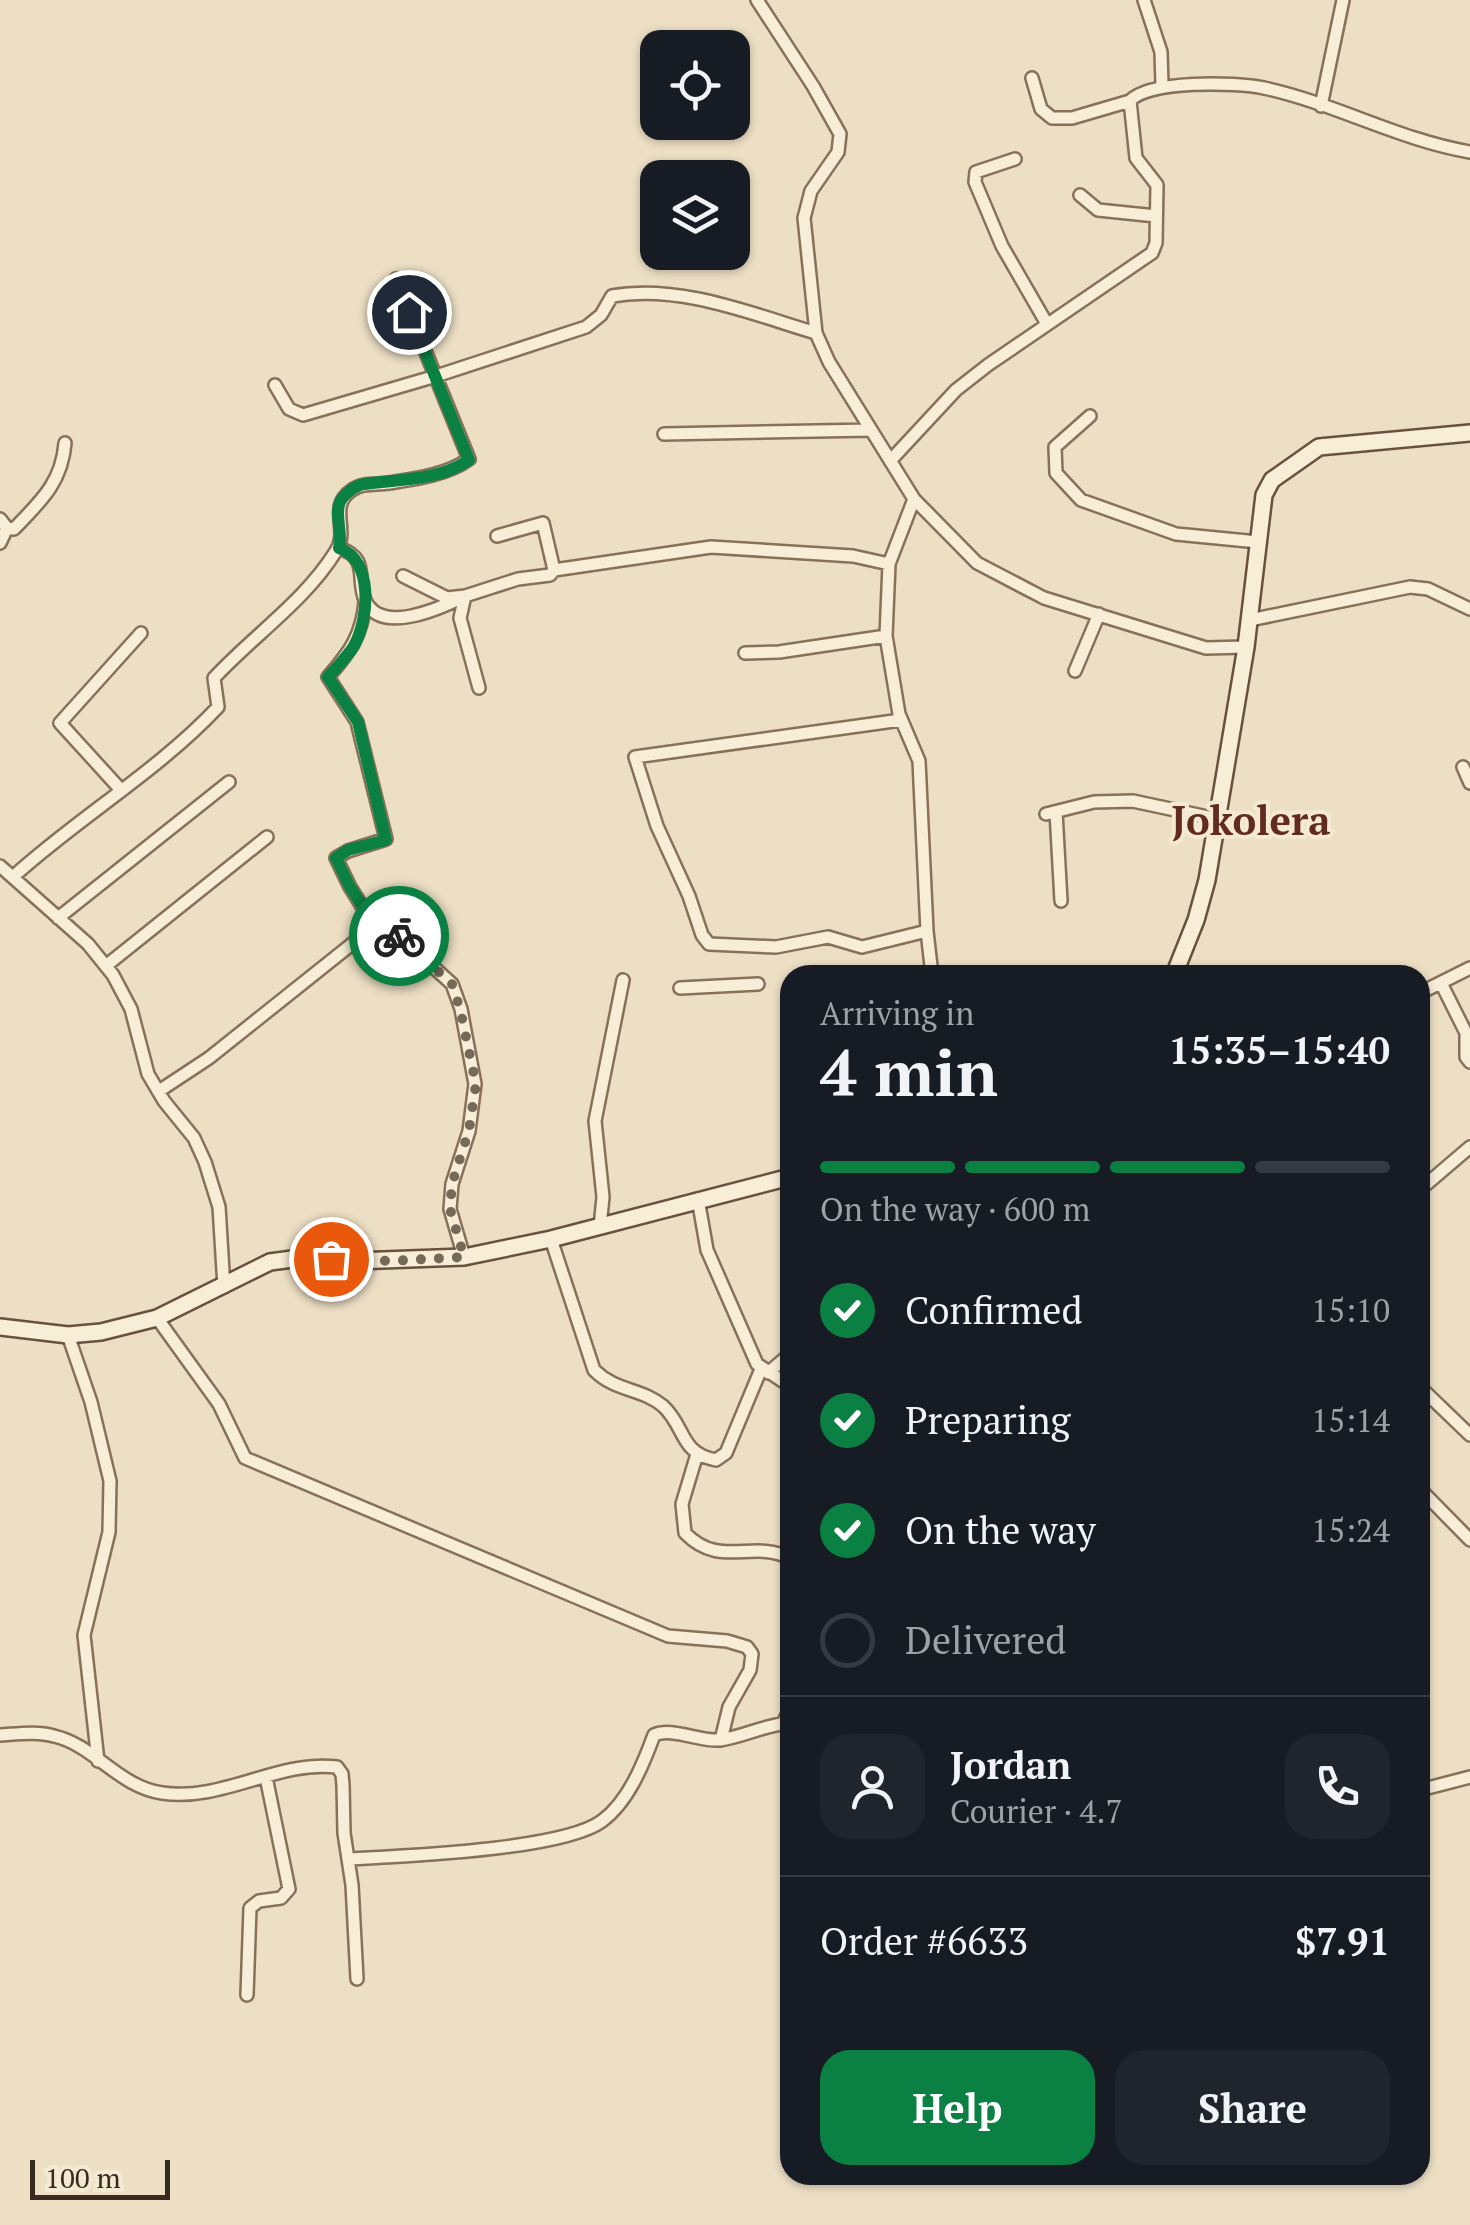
<!DOCTYPE html>
<meta charset="utf-8">
<style>
body{margin:0;font-family:"PT Serif",serif;background:#20242c;color:#f1f3f6;height:100vh;display:flex;flex-direction:column;font-size:38px;white-space:nowrap}
*{box-sizing:border-box;margin:0}
p{font-size:32px;color:#9ea1a6}
.icon{flex:none;width:55px;height:55px;fill:none;stroke:currentColor;stroke-width:2;stroke-linecap:round;stroke-linejoin:round}
.map{position:relative;flex:1;overflow:hidden}
.sheet{position:absolute;left:780px;top:965px;width:650px;height:1220px;display:flex;flex-direction:column;background:#171b24;border-radius:30px;box-shadow:0 2px 8px #0004}
.sheet>*{flex:none}
.tools{position:absolute;left:640px;top:30px;display:grid;gap:20px}
.tools a{display:grid;place-items:center;width:110px;height:110px;border-radius:20px;background:#171b24;box-shadow:0 2px 8px #0004;font-size:50px}
.scale{position:absolute;left:30px;bottom:25px;width:140px;box-sizing:border-box;padding-left:10px;border:5px solid #372a1e;border-top:0;font-size:28px;line-height:35px;white-space:nowrap;color:#372a1e;-webkit-text-stroke:8px #f4ead3;paint-order:stroke}
.pin{position:absolute;display:grid;place-items:center;width:85px;height:85px;color:#fff;margin:-42px;border:5px solid #fff;border-radius:50%;box-shadow:0 2px 10px #0007}
.courier{position:absolute;display:grid;place-items:center;width:100px;height:100px;margin:-50px;border:8px solid #0b8043;border-radius:50%;background:#fff;color:#222;box-shadow:0 2px 12px #0007}
.overview em{font-style:normal;font-weight:700}
.overview div{display:flex;flex-direction:column-reverse}
.overview{display:flex;align-items:center;justify-content:space-between;height:170px;padding:0 40px}
h1{font-size:65px;font-weight:700;line-height:75px}
.bar{display:grid;grid-template-columns:repeat(4,1fr);gap:15px 10px;align-content:center;height:120px;padding:0 40px}
.bar i{height:12px;border-radius:8px;background:#363941}
.bar .active{background:#0b8043}
.bar p{grid-column:span 4}
.line{display:flex;align-items:center;gap:25px;padding:0 40px;border-top:2px solid #363941}
.line div{flex:1}
.round{display:grid;place-items:center;flex:none;width:105px;height:105px;border-radius:30px;background:#20242c}
ol{padding:0 40px;list-style:none}
li{display:flex;align-items:center;gap:30px;height:110px}
li p{margin-inline-start:auto}
li .icon{padding:10px;border-radius:50%;background:#0b8043;color:#fff;stroke-width:4}
li:last-child{color:#9ea1a6}
li i{width:55px;height:55px;border:5px solid #363941;border-radius:50%}
.primary-button{display:flex;gap:20px;margin-top:auto;padding:20px 40px}
.primary-button a{flex:1;height:115px;border-radius:30px;background:#0b8043;color:#fff;font-size:40px;font-weight:700;line-height:115px;text-align:center}
.primary-button a+a{background:#20242c;color:#f1f3f6}
.map>svg:first-child{display:block}
.lines{fill:none;stroke-linecap:round;stroke-linejoin:round}
.street-casing{stroke:#87715b;stroke-width:16}
.secondary-casing{stroke:#68523e;stroke-width:20}
.street{stroke:#f8edd7;stroke-width:11}
.secondary{stroke:#f8edd7;stroke-width:15}
.done{stroke:#776958;stroke-width:10;stroke-dasharray:0 18}
.route{stroke:#0b8043;stroke-width:12}
.labels{text-anchor:middle;stroke-width:8;stroke-linejoin:round;paint-order:stroke}
.quarter-label{font-size:40px;font-weight:bold;fill:#622b1f;stroke:#f4ead3}
</style>
<div class="map">
<svg width="1470" height="2225" viewBox="0 0 1470 2225">
<rect width="100%" height="100%" fill="#eddfc4"/>
<g class="lines">
<g class="street-casing">
<path id="street" d="M757 0 813 86 840 134 838 152 811 191 804 218 816 333 829 362 914 499 889 564 886 636 899 714 919 761 927 931 932 975
M1144 0 1161 52 1162 85
M1032 78 1041 109 1052 118H1072L1130 101
M1321 106 1343 0
M1015 159 976 172 975 182 1002 246 1047 324
M1080 195 1098 210 1156 216
M275 385 289 409 303 415 436 376 586 327 601 315 612 296C680 284 752 314 816 333
M1090 416 1055 447 1056 473 1081 500 1176 534 1258 542
M664 434 871 430
M890 461 956 390 988 365 1152 253 1156 243 1157 185 1136 158 1130 101C1148 80 1236 82 1264 88 1334 103 1399 140 1470 152
M914 499 977 563 1044 598 1206 648 1246 647
M0 519 7 528 14 529C41 501 62 482 65 443
M497 536 543 523 554 570 711 547 853 556 889 564
M0 543 7 528
M339 548C370 558 356 579 365 600 380 636 441 608 465 596L447 598 403 576
M365 602C362 635 350 652 328 677L357 722 386 839 348 851 336 858 350 887 377 930
M1250 620 1410 587 1428 589 1470 609
M745 653 779 652 886 636
M1075 671 1099 614
M479 688 460 618 465 596 518 579 550 575 554 570
M901 720 635 757 657 826 689 896 702 935 709 944 776 947 828 937 862 947 927 931
M1463 767 1470 783
M121 790 60 723 141 633
M1056 812 1061 901
M1046 814 1094 802 1133 801 1217 819
M0 866 88 944 113 975 131 1009 148 1074 164 1101 194 1138 205 1162 219 1207 224 1287
M14 876C79 817 158 771 218 707L214 678C254 635 305 601 336 551 350 529 327 507 352 490 363 482 376 485 389 483 415 479 447 475 469 459L396 279
M58 918 229 782
M107 965 267 837
M1441 983 1466 1033V1057L1470 1062
M680 988 758 984
M1420 993 1470 968
M159 1091 209 1058 367 932 387 931 397 934 452 984 461 1009 475 1084 469 1131 452 1184 450 1209 464 1257
M1422 1188 1470 1147
M698 1199 707 1250 757 1364 790 1386
M600 1227 603 1197 595 1121 623 980
M551 1239 594 1370C616 1392 642 1388 663 1406 686 1427 679 1453 716 1460L726 1453 761 1369
M157 1318 219 1404 245 1458 668 1636 727 1641 747 1647 752 1654 750 1670 729 1707 721 1740
M68 1335 91 1402 110 1481 109 1532 84 1635 98 1761
M768 1373 790 1354
M1420 1387 1470 1435
M697 1454 682 1504 685 1533C720 1569 752 1539 790 1558
M1420 1489 1470 1540
M783 1723 790 1709
M0 1735C17 1734 37 1731 54 1736 94 1745 119 1787 162 1793 223 1802 277 1760 337 1767L342 1774 343 1785 344 1833 352 1885 357 1979
M1420 1790 1470 1777
M349 1859C403 1856 563 1850 602 1821 628 1802 643 1765 654 1735 671 1727 698 1741 718 1740 742 1738 765 1724 790 1723
M247 1995 250 1908 259 1901 281 1898 289 1889 266 1777"/>
</g>
<g class="secondary-casing">
<path id="secondary" d="M1174 975 1196 920 1207 880 1246 647 1264 495 1272 480 1319 447 1470 433
M0 1327 68 1335 101 1332 157 1318 270 1262 307 1257 355 1261 464 1257 551 1239 790 1177"/>
</g>
<use href="#street" class="street"/>
<use href="#secondary" class="secondary"/>
</g>
<g class="lines">
<path class="done" d="M331 1259 391 1261 464 1257 450 1209 452 1184 469 1130 476 1084 460 1009 452 984 399 936"/>
<path class="route" d="M399 936 378 930 350 887 336 858 348 850 386 840 358 722 328 677C337 667 347 657 354 646 369 619 374 560 339 548 343 533 334 514 340 502 343 495 356 485 364 484 399 479 439 481 469 460L409 312"/>
</g>
<g class="labels">
<g class="quarter-label">
<text x="1251" y="835">Jokolera</text>
</g>
</g>
</svg>
<div class="tools">
<a><svg class="icon" aria-label="locate" viewBox="0 0 24 24"><circle cx="12" cy="12" r="6"/><path d="M12 2v4M12 18v4M2 12h4M18 12h4"/></svg></a>
<a><svg class="icon" aria-label="layers" viewBox="0 0 24 24"><path d="M12 4l9 5-9 5-9-5zM3 14l9 5 9-5"/></svg></a>
</div>
<div class="scale">100 m</div>
<div class="pin" style="left:331px;top:1259px;background:#ea580c"><svg class="icon" aria-label="bag" viewBox="0 0 24 24"><path d="M5 8h14l-1 12H6zM9 8a3 3 0 0 1 6 0"/></svg></div>
<div class="pin" style="left:409px;top:312px;background:#1f2937"><svg class="icon" aria-label="home" viewBox="0 0 24 24"><path d="M3 11l9-7 9 7M6 9v11h12V9"/></svg></div>
<div class="courier" style="left:399px;top:936px"><svg class="icon" aria-label="bike" viewBox="0 0 24 24"><circle cx="6" cy="16" r="4"/><circle cx="18" cy="16" r="4"/><path d="M6 16l4-8h5l3 8M10 8l3 8H6M13 5h3"/></svg></div>
<section class="sheet">
<div class="overview"><div><h1>4 min</h1><p>Arriving in</p></div><em>15:35–15:40</em></div>
<div class="bar"><i class="active"></i><i class="active"></i><i class="active"></i><i></i><p>On the way · 600 m</p></div>
<ol>
<li><svg class="icon" aria-label="check" viewBox="0 0 24 24"><path d="M5 12l5 5 9-10"/></svg>Confirmed<p>15:10</p></li>
<li><svg class="icon" aria-label="check" viewBox="0 0 24 24"><path d="M5 12l5 5 9-10"/></svg>Preparing<p>15:14</p></li>
<li><svg class="icon" aria-label="check" viewBox="0 0 24 24"><path d="M5 12l5 5 9-10"/></svg>On the way<p>15:24</p></li>
<li><i></i>Delivered</li>
</ol>
<div class="line" style="height:180px"><a class="round"><svg class="icon" aria-label="person" viewBox="0 0 24 24"><circle cx="12" cy="8" r="4"/><path d="M4 21q1-7 8-7t8 7"/></svg></a><div><b>Jordan</b><p>Courier · 4.7</p></div><a class="round"><svg class="icon" aria-label="phone" viewBox="0 0 24 24"><path d="M5 4h4l2 5-3 2q2 4 5 5l2-3 5 2v4C11 20 4 13 5 4z"/></svg></a></div>
<div class="line" style="height:130px"><div>Order #6633</div><b>$7.91</b></div>
<div class="primary-button"><a>Help</a><a>Share</a></div>
</section>
</div>
